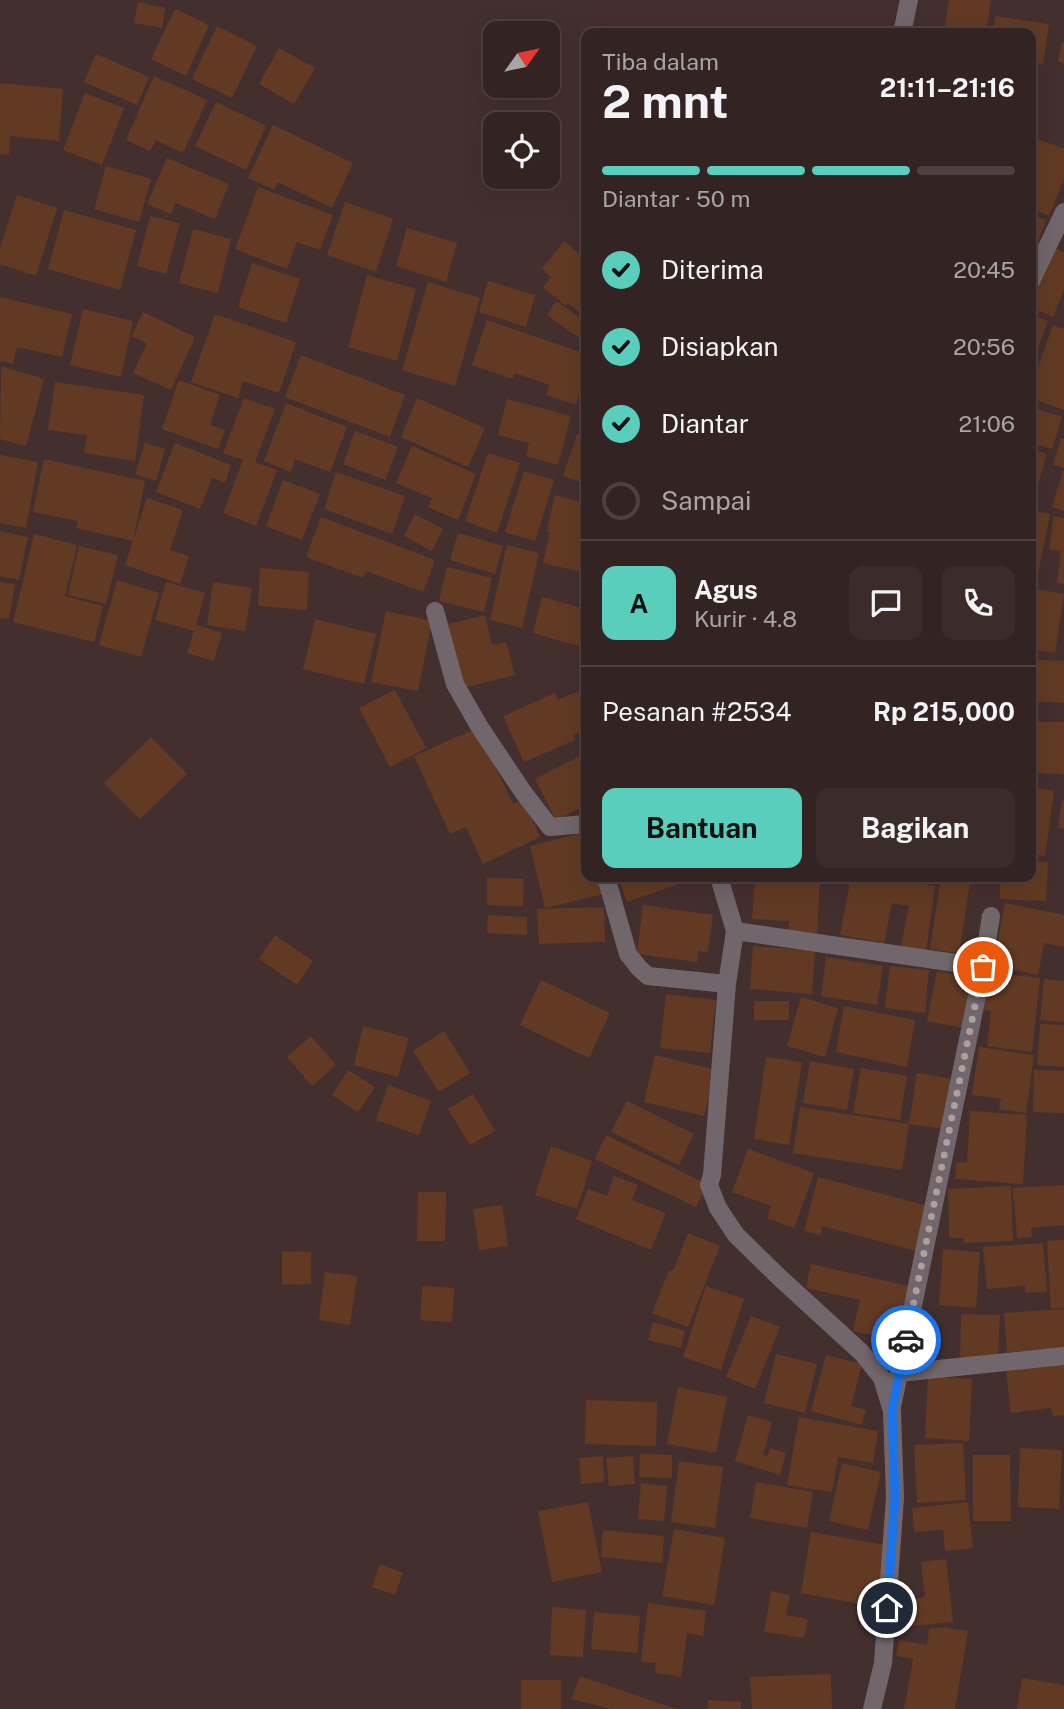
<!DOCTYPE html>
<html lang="id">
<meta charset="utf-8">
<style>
body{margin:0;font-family:"Public Sans",sans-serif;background:#3b2b2b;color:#f1f3f6;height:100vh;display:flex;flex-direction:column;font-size:26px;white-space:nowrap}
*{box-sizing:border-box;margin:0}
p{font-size:23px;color:#a9a4a6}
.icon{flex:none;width:38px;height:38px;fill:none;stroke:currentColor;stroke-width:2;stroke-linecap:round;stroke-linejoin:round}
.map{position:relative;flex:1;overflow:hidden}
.drawer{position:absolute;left:581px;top:28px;width:455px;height:854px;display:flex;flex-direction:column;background:#332323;border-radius:14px;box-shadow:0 7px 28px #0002,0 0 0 2px #4e4041}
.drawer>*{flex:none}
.needle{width:46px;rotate:57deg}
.tools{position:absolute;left:483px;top:21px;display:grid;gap:14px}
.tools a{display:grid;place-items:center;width:77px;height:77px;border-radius:14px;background:#332323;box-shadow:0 7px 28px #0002,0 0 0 2px #4e4041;font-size:35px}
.pin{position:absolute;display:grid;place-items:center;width:60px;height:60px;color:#fff;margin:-30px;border:4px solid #fff;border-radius:50%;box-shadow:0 2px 7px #0007}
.courier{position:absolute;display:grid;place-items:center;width:70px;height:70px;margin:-35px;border:5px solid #1a73e8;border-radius:50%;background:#fff;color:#222;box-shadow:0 2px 9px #0007}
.head em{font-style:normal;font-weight:700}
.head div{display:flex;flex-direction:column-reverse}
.head{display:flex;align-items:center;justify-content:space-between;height:119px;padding:0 21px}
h1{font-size:46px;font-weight:700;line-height:52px}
.bar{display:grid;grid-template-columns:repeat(4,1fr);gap:10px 7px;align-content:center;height:84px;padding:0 21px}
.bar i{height:9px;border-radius:5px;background:#4e4041}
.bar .current{background:#5acebd}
.bar p{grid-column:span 4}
.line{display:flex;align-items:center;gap:18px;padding:0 21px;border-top:2px solid #4e4041}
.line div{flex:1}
.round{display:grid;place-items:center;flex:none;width:74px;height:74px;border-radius:14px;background:#3b2b2b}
ol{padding:0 21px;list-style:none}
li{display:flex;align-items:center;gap:21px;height:77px}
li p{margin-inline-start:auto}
li .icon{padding:7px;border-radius:50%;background:#5acebd;color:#111;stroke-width:4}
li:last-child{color:#a9a4a6}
li i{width:38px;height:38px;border:4px solid #4e4041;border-radius:50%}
.button{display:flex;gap:14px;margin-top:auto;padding:14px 21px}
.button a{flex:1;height:80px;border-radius:14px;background:#5acebd;color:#111;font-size:28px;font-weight:700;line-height:80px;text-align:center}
.button a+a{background:#3b2b2b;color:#f1f3f6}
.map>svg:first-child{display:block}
.building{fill:#623a23}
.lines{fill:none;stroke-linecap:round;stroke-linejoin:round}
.street{stroke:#70666b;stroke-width:18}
.done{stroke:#af9e9e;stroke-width:7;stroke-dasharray:0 12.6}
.route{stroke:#1a73e8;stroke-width:9}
</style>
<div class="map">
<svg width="1064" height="1709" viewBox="0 0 1064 1709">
<rect width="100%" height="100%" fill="#442f2f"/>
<path class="building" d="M949 0H991L986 33H944Z
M138 2 165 8 162 28 134 23Z
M175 9 209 25 186 76 151 59Z
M995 16 1049 24 1043 64 1031 62V33H993Z
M217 26 257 46 232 98 192 79Z
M1062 43H1064V63L1058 62Z
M279 48 315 68 294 104 259 84Z
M96 54 149 77 137 105 84 82Z
M154 76 207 100 183 153 156 140 150 151 126 140Z
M0 83 63 89 59 141 10 136 9 155 0 154Z
M85 93 124 108 102 165 63 150Z
M216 102 266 126 246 170 195 146Z
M273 125 353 163 332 208 278 182 274 190 248 178Z
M1038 139 1064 149V179L1049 216 1031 208V156Z
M167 158 229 184 215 219 176 203 171 214 147 204Z
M106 166 151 179 139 222 94 209Z
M258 187 333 215 320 250 297 242 287 269 235 249Z
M17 195 57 208 36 276 0 264V248Z
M345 202 393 219 376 272 327 255Z
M64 210 136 230 120 290 48 269Z
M1031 214 1046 220 1031 260Z
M150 216 180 223 166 274 137 266Z
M407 228 457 243 446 282 396 266Z
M193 229 231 239 218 293 179 283Z
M564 241 586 260V317L568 303 566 306 543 287 551 277 542 269Z
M1051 247 1064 252V290L1053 317 1031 308V295Z
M252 263 300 279 286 323 238 307Z
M367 275 416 289 397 361 348 347Z
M488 281 535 295 526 327 479 312Z
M428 282 480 298 455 386 402 370Z
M0 297 72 314 62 357 17 347 13 364 0 361Z
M556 301 586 322V343L547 315Z
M83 309 133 321 121 377 70 365Z
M143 312 195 337 171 390 133 373 147 343 132 336Z
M215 314 296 342 279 393 243 381 238 398 191 382Z
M1031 315 1048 321 1031 368Z
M487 320 586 354V373L576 405 546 395 550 385 515 373 513 379 472 365Z
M1053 325 1064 329V410L1031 398V373L1035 375Z
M301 355 405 395 390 437 285 397Z
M1 366 44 379 26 446 0 439Z
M179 380 220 395 210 425 225 430 218 449 162 429Z
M55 382 144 395 135 461 84 453 87 435 48 430Z
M244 398 275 409 255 462 277 470 256 526 223 513 243 460 223 453Z
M417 398 485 428 468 467 401 437Z
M507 399 571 416 558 465 526 456 529 443 498 435Z
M585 399H586V424L580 422Z
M286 403 347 427 330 472 295 459 291 472 264 461Z
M1031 407 1062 417 1052 449 1031 443Z
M355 431 398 447 385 480 343 464Z
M577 434 586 437V484L563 476Z
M1061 438 1064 439V468L1053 465Z
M145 443 165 449 156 481 135 474Z
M175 443 231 465 225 483 212 478 200 509 156 492Z
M412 446 476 474 458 520 428 507 432 498 396 483Z
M1031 449 1047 454 1031 509Z
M488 453 520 463 497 533 465 521Z
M0 455 38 462 26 528 0 523Z
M44 459 145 481 133 541 76 528 78 521 33 512Z
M524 471 554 480 535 541 505 532Z
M1063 471H1064V511L1052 507Z
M336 472 405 496 392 534 324 509Z
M283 480 320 494 302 540 266 526Z
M555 495 586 503V548L581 572 543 563 550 532 547 531Z
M147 498 183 510 170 550 189 556 180 584 125 565Z
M1031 510 1050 514 1037 579 1031 578Z
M415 514 443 529 432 551 404 536Z
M1054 516 1064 518V584L1057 583 1061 551 1049 550Z
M321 517 435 560 423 592 366 571 363 578 306 557Z
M0 531 28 537 19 580 0 576Z
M458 533 503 546 495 574 450 560Z
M34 534 77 545 65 596 103 606 94 642 13 622Z
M507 545 539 553 522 628 490 620Z
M79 546 118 555 106 604 68 595Z
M447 567 492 578 484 612 439 601Z
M260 568 309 572 307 610 258 606Z
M117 580 159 593 141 657 99 645Z
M0 582 15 584 9 619 0 618Z
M166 582 205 593 196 625 222 633 214 661 187 653 194 631 155 620Z
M213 582 252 588 245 631 207 625Z
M1031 588 1064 594 1055 653 1031 649Z
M542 597 586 609 585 648 533 633Z
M386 611 432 621 418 691 371 682Z
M485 615 492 645 506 642 515 675 464 688 448 624Z
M315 619 376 634 364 684 303 669Z
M1031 659 1064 661V703L1031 701Z
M586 688V729L573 735 575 740 524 762 503 716 555 693 558 700Z
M395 690 426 748 390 767 359 708Z
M1031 722H1064V774L1031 773Z
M477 728 513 804 523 800 540 837 483 864 466 827 450 834 414 756Z
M151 737 187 774 140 819 104 783Z
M586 753V805L556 820 535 779Z
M1031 787 1054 791 1045 856 1031 854Z
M1062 801H1064V829L1058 828Z
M586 832V877H600L604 894 545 908 530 846Z
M1031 861 1048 862 1046 901 1000 899V877H1031Z
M618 877H699L627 902Z
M755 877 820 880 817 934 788 933 789 921 752 919Z
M851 877H881L935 886 926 951 901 946 909 906 892 903 884 943 840 935Z
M912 877H936L935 882 912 878Z
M487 878 524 879 523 906 487 905Z
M941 878 970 883 959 953 930 949Z
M1005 903 1064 915V947L1044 943 1038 975 993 966Z
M643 905 713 915 708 952 698 951 697 962 637 954Z
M604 907 605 942 539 944 537 909Z
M488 915 527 917V935L487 933Z
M275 935 313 961 297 985 259 959Z
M753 946 815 951 812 994 750 989Z
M826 957 883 966 877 1005 821 996Z
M890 966 929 970 925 1013 885 1008Z
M937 971 974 978 964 1028 927 1021Z
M988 972 1040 978 1032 1052 987 1046 991 1011 984 1010Z
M1044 979 1064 981V1022L1040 1020Z
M541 980 610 1013 589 1058 520 1025Z
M666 994 716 1000 710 1053 660 1048Z
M801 997 838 1008 825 1057 787 1046Z
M754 1001H789V1020H754Z
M844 1006 915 1020 907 1067 836 1052Z
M1040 1024 1064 1025V1067L1037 1065Z
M363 1026 409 1038 398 1077 354 1065Z
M444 1031 470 1073 439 1092 413 1051Z
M311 1036 336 1065 312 1086 287 1057Z
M979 1047 1034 1055 1026 1113 999 1109 1001 1099 972 1095Z
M655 1055 716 1070 704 1116 644 1102Z
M766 1057 802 1062 789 1145 754 1139Z
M810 1061 854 1069 847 1110 803 1103Z
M861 1068 907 1076 900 1120 853 1113Z
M348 1070 375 1087 358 1112 332 1095Z
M1034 1070 1064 1071V1113L1033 1112Z
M917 1073 952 1079 945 1129 909 1124Z
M388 1085 431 1101 419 1135 376 1120Z
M473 1094 495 1131 470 1145 448 1109Z
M627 1101 694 1134 679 1165 611 1132Z
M800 1107 909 1124 902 1170 793 1153Z
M970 1111 1027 1115 1023 1184 955 1179 956 1162 967 1163Z
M606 1135 707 1184 696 1207 595 1159Z
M551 1146 592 1161 577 1209 535 1195Z
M748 1149 814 1173 794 1228 767 1218 771 1206 732 1192Z
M614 1176 638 1185 632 1200 666 1213 651 1250 576 1219 588 1189 607 1196Z
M818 1177 928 1206 916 1251 822 1226 821 1235 804 1231Z
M1064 1185V1225L1031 1228 1032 1237 1017 1238 1013 1188Z
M1011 1186 1013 1241 964 1243 963 1238H949L948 1189Z
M418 1192H446L445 1241H417Z
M502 1205 508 1246 479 1250 473 1209Z
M688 1233 720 1246 688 1327 652 1313 669 1270 673 1271Z
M1064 1240V1308L1051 1309 1047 1241Z
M1043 1243 1047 1292 1025 1293V1286L987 1289 983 1247Z
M943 1249 980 1252 976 1308 939 1305Z
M282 1251 311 1252V1284L282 1285Z
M811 1264 908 1286 896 1340 853 1331 860 1300 806 1288Z
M325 1272 357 1276 350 1325 319 1320Z
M422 1286 454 1288 452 1322 420 1320Z
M706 1286 744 1299 721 1370 683 1357Z
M1064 1309V1349L1007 1352 1004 1313Z
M961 1314 1000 1315 998 1361 960 1359Z
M751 1316 780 1327 755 1389 726 1377Z
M653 1322 685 1331 681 1348 648 1340Z
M776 1354 817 1364 805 1413 764 1403Z
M826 1355 862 1364 851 1406 866 1410 862 1425 811 1411Z
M1064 1364V1415L1053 1416 1051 1408 1011 1413 1006 1371Z
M928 1376 972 1379 969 1441 925 1438Z
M678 1387 727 1397 716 1453 667 1444Z
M586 1400 657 1402 656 1446 585 1444Z
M748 1415 772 1422 763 1455 767 1456 770 1448 786 1453 780 1475 735 1461Z
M799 1417 878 1431 873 1463 838 1457 832 1492 787 1485Z
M963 1443 966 1500 917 1503 914 1445Z
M1020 1448 1062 1450 1059 1509 1018 1507Z
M640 1454 672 1455V1478L639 1477Z
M973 1455H1010L1011 1521H973Z
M603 1456 604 1482 581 1484 579 1458Z
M633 1456 635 1484 609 1486 606 1458Z
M679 1461 723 1467 715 1528 671 1522Z
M842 1463 881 1472 868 1530 829 1521Z
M756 1482 813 1492 807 1528 750 1518Z
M641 1483 667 1486 664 1521 638 1519Z
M588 1502 602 1572 552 1582 538 1511Z
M968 1502 973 1548 945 1551 943 1530 914 1532 912 1508Z
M674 1529 725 1538 714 1605 662 1596Z
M603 1530 664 1536 662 1563 601 1557Z
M811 1532 886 1545 876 1607 801 1593Z
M946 1559 953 1622 899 1627 897 1601 925 1597 921 1562Z
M380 1564 403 1573 395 1595 372 1587Z
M771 1591 790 1595 786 1615 808 1619 804 1638 764 1632Z
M648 1603 706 1611 703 1636 687 1633 681 1677 655 1673 656 1663 641 1662Z
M552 1607 586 1610 583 1657 550 1655Z
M594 1612 640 1616 637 1653 591 1649Z
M942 1627 968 1631 955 1709H904L913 1659 896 1656 899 1640 927 1645 929 1629Z
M831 1674 832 1709H752L750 1677Z
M580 1676 676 1709H611L571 1699Z
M1022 1678 1064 1685V1709H1017Z
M521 1680H561V1709H521Z
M708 1700 741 1702V1709H708Z"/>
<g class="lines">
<path class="street" d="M902 33 909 0
M1031 281 1064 212
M435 611 455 684 479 726 523 792 550 827 586 824
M606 877 628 954 639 968 648 976 727 984
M719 877 735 931 727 984 712 1175 709 1185 718 1208 736 1235 779 1277 862 1353 882 1378 892 1411 895 1498 883 1663 872 1709
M735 931 983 967
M899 1373 1064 1356
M892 1407 983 967 991 916"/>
</g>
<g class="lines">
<path class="done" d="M906 1340 983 967"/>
<path class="route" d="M887 1608 895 1498 892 1411 906 1340"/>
</g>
</svg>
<div class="tools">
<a><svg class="needle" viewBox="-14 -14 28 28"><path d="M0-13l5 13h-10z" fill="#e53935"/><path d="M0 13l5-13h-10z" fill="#a9a4a6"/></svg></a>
<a><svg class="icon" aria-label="locate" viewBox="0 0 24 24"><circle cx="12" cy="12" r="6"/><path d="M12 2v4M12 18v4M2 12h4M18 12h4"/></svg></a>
</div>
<div class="pin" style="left:983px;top:967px;background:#ea580c"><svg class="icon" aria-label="bag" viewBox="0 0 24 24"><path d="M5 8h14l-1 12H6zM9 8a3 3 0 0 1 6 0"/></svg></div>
<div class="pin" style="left:887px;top:1608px;background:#1f2937"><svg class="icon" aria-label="home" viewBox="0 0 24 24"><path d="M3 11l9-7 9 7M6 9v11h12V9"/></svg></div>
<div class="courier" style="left:906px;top:1340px"><svg class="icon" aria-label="car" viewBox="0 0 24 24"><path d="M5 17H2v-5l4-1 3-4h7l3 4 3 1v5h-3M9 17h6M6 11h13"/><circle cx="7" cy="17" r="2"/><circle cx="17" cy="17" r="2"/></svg></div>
<section class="drawer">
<div class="head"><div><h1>2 mnt</h1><p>Tiba dalam</p></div><em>21:11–21:16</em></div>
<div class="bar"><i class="current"></i><i class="current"></i><i class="current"></i><i></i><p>Diantar · 50 m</p></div>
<ol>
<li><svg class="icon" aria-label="check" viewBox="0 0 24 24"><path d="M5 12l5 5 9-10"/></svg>Diterima<p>20:45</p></li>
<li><svg class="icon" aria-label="check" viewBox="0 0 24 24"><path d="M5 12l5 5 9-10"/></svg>Disiapkan<p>20:56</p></li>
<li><svg class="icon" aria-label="check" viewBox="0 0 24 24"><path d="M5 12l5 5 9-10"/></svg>Diantar<p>21:06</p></li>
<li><i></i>Sampai</li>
</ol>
<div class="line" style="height:126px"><b class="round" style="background:#5acebd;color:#111">A</b><div><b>Agus</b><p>Kurir · 4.8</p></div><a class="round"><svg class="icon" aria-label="chat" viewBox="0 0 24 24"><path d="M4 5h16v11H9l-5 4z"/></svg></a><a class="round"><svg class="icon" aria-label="phone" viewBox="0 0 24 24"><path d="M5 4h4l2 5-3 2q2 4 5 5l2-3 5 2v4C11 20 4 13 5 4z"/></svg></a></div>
<div class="line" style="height:91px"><div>Pesanan #2534</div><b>Rp 215,000</b></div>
<div class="button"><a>Bantuan</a><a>Bagikan</a></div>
</section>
</div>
